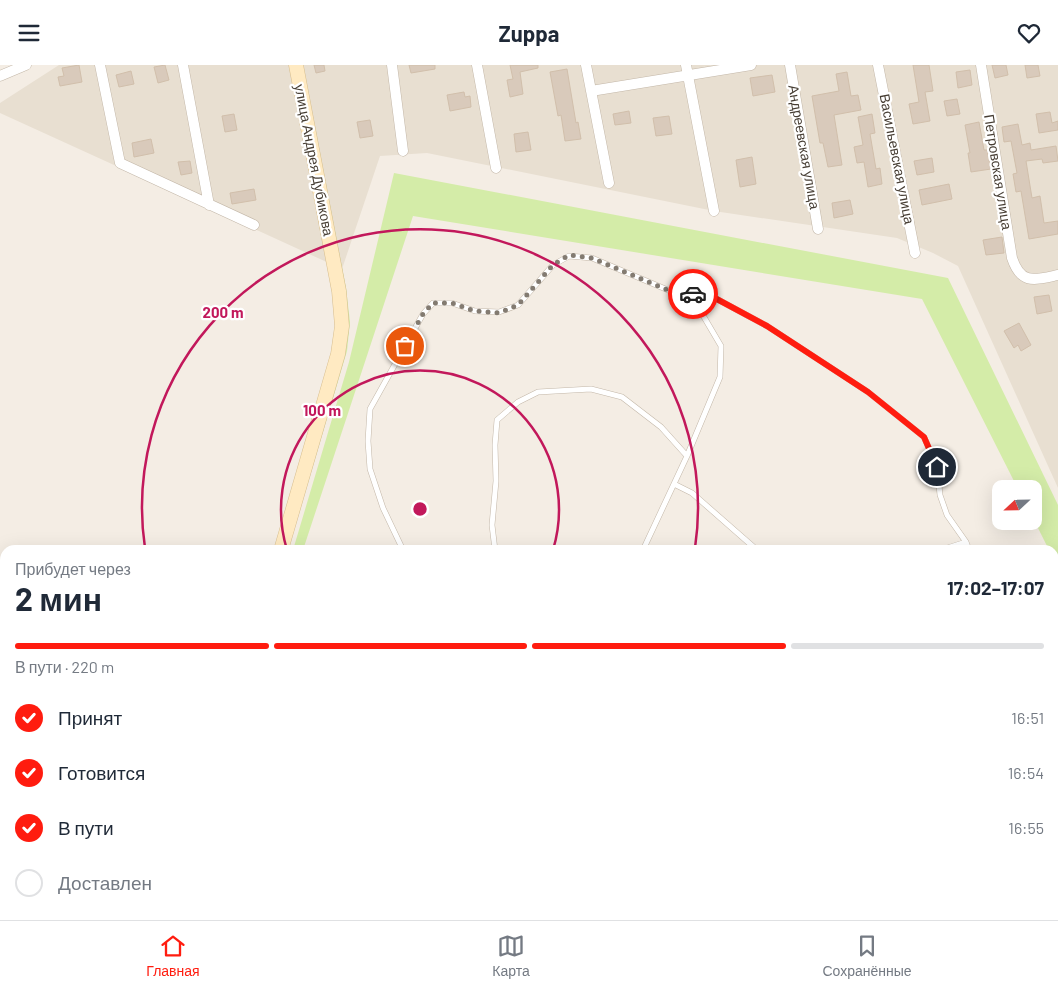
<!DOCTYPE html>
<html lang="ru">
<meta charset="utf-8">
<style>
body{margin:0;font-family:Barlow,sans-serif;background:#f2f2f3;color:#1f2937;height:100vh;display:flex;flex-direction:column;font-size:19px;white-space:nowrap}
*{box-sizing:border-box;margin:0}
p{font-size:16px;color:#747a83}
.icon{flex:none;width:28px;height:28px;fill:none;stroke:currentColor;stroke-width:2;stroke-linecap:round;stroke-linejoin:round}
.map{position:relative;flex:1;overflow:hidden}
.details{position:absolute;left:0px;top:480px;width:1059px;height:375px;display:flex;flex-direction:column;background:#fff;border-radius:15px 15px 0 0;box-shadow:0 5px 20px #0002}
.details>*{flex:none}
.needle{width:32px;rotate:248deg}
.buttons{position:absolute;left:992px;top:415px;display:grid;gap:10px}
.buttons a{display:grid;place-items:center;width:50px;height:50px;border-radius:10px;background:#fff;box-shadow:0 5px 20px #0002;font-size:25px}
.pin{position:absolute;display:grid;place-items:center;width:42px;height:42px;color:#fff;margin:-21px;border:2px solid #fff;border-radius:50%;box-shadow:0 1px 5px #0007}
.courier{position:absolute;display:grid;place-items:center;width:50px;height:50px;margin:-25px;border:4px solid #ff1c0f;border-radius:50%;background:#fff;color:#222;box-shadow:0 1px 6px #0007}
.summary em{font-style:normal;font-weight:700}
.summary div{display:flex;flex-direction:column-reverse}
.summary{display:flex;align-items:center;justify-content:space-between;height:85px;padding:0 15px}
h1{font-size:32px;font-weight:700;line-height:38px}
.bar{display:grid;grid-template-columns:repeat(4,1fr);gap:8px 5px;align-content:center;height:60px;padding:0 15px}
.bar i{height:6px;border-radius:4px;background:#e0e1e3}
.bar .on{background:#ff1c0f}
.bar p{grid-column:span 4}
ol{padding:0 15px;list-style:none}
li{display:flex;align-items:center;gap:15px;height:55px}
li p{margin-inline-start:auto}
li .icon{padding:5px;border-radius:50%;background:#ff1c0f;color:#fff;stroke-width:4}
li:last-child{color:#747a83}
li i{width:28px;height:28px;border:2px solid #e0e1e3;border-radius:50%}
header{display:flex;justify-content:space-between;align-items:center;height:65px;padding:0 15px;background:#fff;font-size:22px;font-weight:700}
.tab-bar{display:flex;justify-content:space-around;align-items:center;height:70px;border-top:1px solid #e0e1e3;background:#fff;font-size:14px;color:#747a83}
.tab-bar a{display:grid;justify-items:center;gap:2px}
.tab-bar .on{color:#ff1c0f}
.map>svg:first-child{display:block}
.residential{fill:#e8dfd1}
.green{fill:#d4eca8}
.building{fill:#d9cabb;stroke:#d1bfab}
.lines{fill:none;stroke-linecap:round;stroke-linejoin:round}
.lane-casing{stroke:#c3b7a8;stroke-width:6}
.street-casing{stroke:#c3b7a8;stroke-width:11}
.secondary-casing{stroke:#d7be8f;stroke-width:15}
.path{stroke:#c3ae95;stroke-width:2;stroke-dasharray:2.5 2.5;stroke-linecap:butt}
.lane{stroke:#fff;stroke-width:5}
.street{stroke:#fff;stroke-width:10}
.secondary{stroke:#ffeac2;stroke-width:14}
.done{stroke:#837b71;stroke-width:5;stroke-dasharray:0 9}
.route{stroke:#ff1c0f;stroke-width:6}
.ring{fill:none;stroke:#c2185b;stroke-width:2.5}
.labels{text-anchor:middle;stroke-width:4.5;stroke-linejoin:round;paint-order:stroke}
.street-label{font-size:14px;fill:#463d33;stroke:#fff}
.centre{fill:#c2185b;stroke:#fff;stroke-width:2.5}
.ring-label{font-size:15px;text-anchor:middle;font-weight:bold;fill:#c2185b;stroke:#fff;stroke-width:4.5;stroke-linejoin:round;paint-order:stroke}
</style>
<header><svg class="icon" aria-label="menu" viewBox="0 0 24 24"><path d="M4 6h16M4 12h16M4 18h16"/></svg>Zuppa<svg class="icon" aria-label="heart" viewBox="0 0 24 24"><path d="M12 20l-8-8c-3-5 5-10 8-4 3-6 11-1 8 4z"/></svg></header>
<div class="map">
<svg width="1058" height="855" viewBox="0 0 1058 855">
<rect width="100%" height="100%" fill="#f4ede4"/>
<path class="residential" d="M59 0H1058V423L958 201 933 188 897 173 714 146 427 88 380 91 342 204 0 48V38Z"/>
<path class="green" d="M303 0 346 223 350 257 347 286 288 485H285L345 281Z
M394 108 948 213 1058 440V504L1054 495V485H1049L1034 455V424H1018L922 234 413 151 303 485H293L349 297Z
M1058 506V604L1054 606V508Z
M0 780 5 783V829L0 827Z
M531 850H599L597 855H556Z"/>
<path class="building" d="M79 0 82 17 60 21 58 12 64 11 62 3Z
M165 0 169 15 158 18 154 2Z
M314 0H324L325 6 316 8Z
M409 0H435V4L411 8Z
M510 0H538V3L520 7 523 29 510 32 507 15 513 14Z
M913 0H929L933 26 925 27 930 56 913 59 909 39 919 37Z
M992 0H1006L1008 10 995 13Z
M1025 0H1038L1040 11 1027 13Z
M567 4 576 58 578 57 581 74 565 76 561 50 558 51 550 7Z
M970 5 972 20 958 23 956 7Z
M131 6 134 19 119 22 116 10Z
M847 7 851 31 858 30 861 45 834 50 842 100 828 102 823 78H820L812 31 839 26 836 9Z
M772 10 775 27 753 31 750 13Z
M464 27 465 32 470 31 471 42 450 46 447 30Z
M957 34 960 49 947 51 944 36Z
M629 46 631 58 615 60 613 49Z
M1050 47 1052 58 1058 56V65L1039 68 1036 49Z
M234 49 237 65 225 67 222 51Z
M872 49 875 68 870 69 876 104 880 103 882 119 868 122 864 97 857 98 854 82 863 80 858 52Z
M669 51 672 69 656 71 653 53Z
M370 55 373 71 360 73 357 57Z
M979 57 984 85H987L991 104 971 107 968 88H970L965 60Z
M1018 59 1022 80 1030 78 1031 85 1056 81 1058 96 1043 98 1042 94 1026 96 1032 133 1040 131 1044 158 1058 156V169L1029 174 1021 126 1016 127 1013 109 1017 108 1011 76 1004 77 1002 62Z
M528 67 531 85 516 87 514 69Z
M151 74 154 88 134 92 132 78Z
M752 92 756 119 740 122 736 95Z
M932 93 934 107 917 110 914 96Z
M190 96 192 108 181 110 178 97Z
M949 119 952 134 922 140 919 125Z
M254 124 256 135 232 139 230 128Z
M850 135 853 149 834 153 832 138Z
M1002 172 1004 188 986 190 983 175Z
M1049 230 1052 246 1037 249 1034 232Z
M1019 258 1031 280 1021 286 1018 280 1014 283 1004 266Z"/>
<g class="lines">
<g class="lane-casing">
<path id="lane" d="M684 235 700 225 767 261 868 327 924 372 937 402 940 430 947 450 966 477 969 485
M674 419 692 428 757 485
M403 485 383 443 370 404 368 376 370 344 423 249 433 238H452L475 246 499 247 518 240 553 200 569 191 592 193 675 228 701 247 721 281 720 312 687 391 643 485
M495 485 492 460 496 416 495 380 497 355 518 337 538 327 591 324 622 332 661 362 687 391
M941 485 966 477"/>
</g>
<g class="street-casing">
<path id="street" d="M100 0 120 98 254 160
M183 0 209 140
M392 0 403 86
M477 0 496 103
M586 0 609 118
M686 0 714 146
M790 0 818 164
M878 0 915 188
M981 0 1012 193C1021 220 1034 215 1058 210
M0 11 26 0
M591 26 751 0
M0 741 5 743
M297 850 319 855"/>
</g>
<g class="secondary-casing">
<path id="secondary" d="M281 485 338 289 342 261 339 226 296 0
M191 850 192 855"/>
</g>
<path class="path" d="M1054 603 1058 600
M689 855 690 850"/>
<use href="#lane" class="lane"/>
<use href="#street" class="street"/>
<use href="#secondary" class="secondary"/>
</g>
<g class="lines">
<path class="done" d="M405 281 423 249 433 238H452L475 246 499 248 518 240 553 200 569 190 592 193 675 228 684 235 693 229"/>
<path class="route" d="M693 229 700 225 767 261 868 327 924 372 937 402"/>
</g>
<g class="ring">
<path d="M287 485A139 139 0 1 1 553 485"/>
<path d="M145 483A278 278 0 1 1 695 483"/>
</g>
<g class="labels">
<g class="street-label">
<text transform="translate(804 82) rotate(80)" y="5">Андреевская улица</text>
<text transform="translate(897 94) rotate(79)" y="5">Васильевская улица</text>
<text transform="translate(314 95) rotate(79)" y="5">улица Андрея Дубикова</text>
<text transform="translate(998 107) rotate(81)" y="5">Петровская улица</text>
</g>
</g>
<circle cx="420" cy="444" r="8" class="centre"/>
<g class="ring-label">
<text x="223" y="253">200 m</text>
<text x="322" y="351">100 m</text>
</g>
</svg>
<div class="buttons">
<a><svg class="needle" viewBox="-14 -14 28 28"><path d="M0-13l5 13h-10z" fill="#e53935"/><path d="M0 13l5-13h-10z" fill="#747a83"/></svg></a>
</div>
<div class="pin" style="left:405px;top:281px;background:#ea580c"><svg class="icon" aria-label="bag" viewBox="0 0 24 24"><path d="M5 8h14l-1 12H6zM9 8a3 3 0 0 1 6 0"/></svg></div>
<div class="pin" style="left:937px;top:402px;background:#1f2937"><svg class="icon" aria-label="home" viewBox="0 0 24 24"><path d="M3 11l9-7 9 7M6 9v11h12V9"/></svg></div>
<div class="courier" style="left:693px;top:229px"><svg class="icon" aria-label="car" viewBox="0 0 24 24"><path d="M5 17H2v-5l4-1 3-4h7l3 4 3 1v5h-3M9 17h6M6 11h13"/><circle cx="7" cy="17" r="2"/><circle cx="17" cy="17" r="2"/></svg></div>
<section class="details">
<div class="summary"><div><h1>2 мин</h1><p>Прибудет через</p></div><em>17:02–17:07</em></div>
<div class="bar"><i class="on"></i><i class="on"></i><i class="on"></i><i></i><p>В пути · 220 m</p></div>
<ol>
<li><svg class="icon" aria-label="check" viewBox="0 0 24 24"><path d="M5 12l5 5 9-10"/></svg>Принят<p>16:51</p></li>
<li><svg class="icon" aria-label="check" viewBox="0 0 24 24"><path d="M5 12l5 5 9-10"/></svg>Готовится<p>16:54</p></li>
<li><svg class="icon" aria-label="check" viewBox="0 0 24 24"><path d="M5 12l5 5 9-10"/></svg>В пути<p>16:55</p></li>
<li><i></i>Доставлен</li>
</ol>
</section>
</div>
<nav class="tab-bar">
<a class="on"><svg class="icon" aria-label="home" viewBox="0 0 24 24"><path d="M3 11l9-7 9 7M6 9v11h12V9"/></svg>Главная</a>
<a><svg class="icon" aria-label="map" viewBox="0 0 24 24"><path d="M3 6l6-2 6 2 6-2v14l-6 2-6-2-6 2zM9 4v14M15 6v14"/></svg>Карта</a>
<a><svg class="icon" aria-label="saved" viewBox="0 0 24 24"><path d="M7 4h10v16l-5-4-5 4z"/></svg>Сохранённые</a>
</nav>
